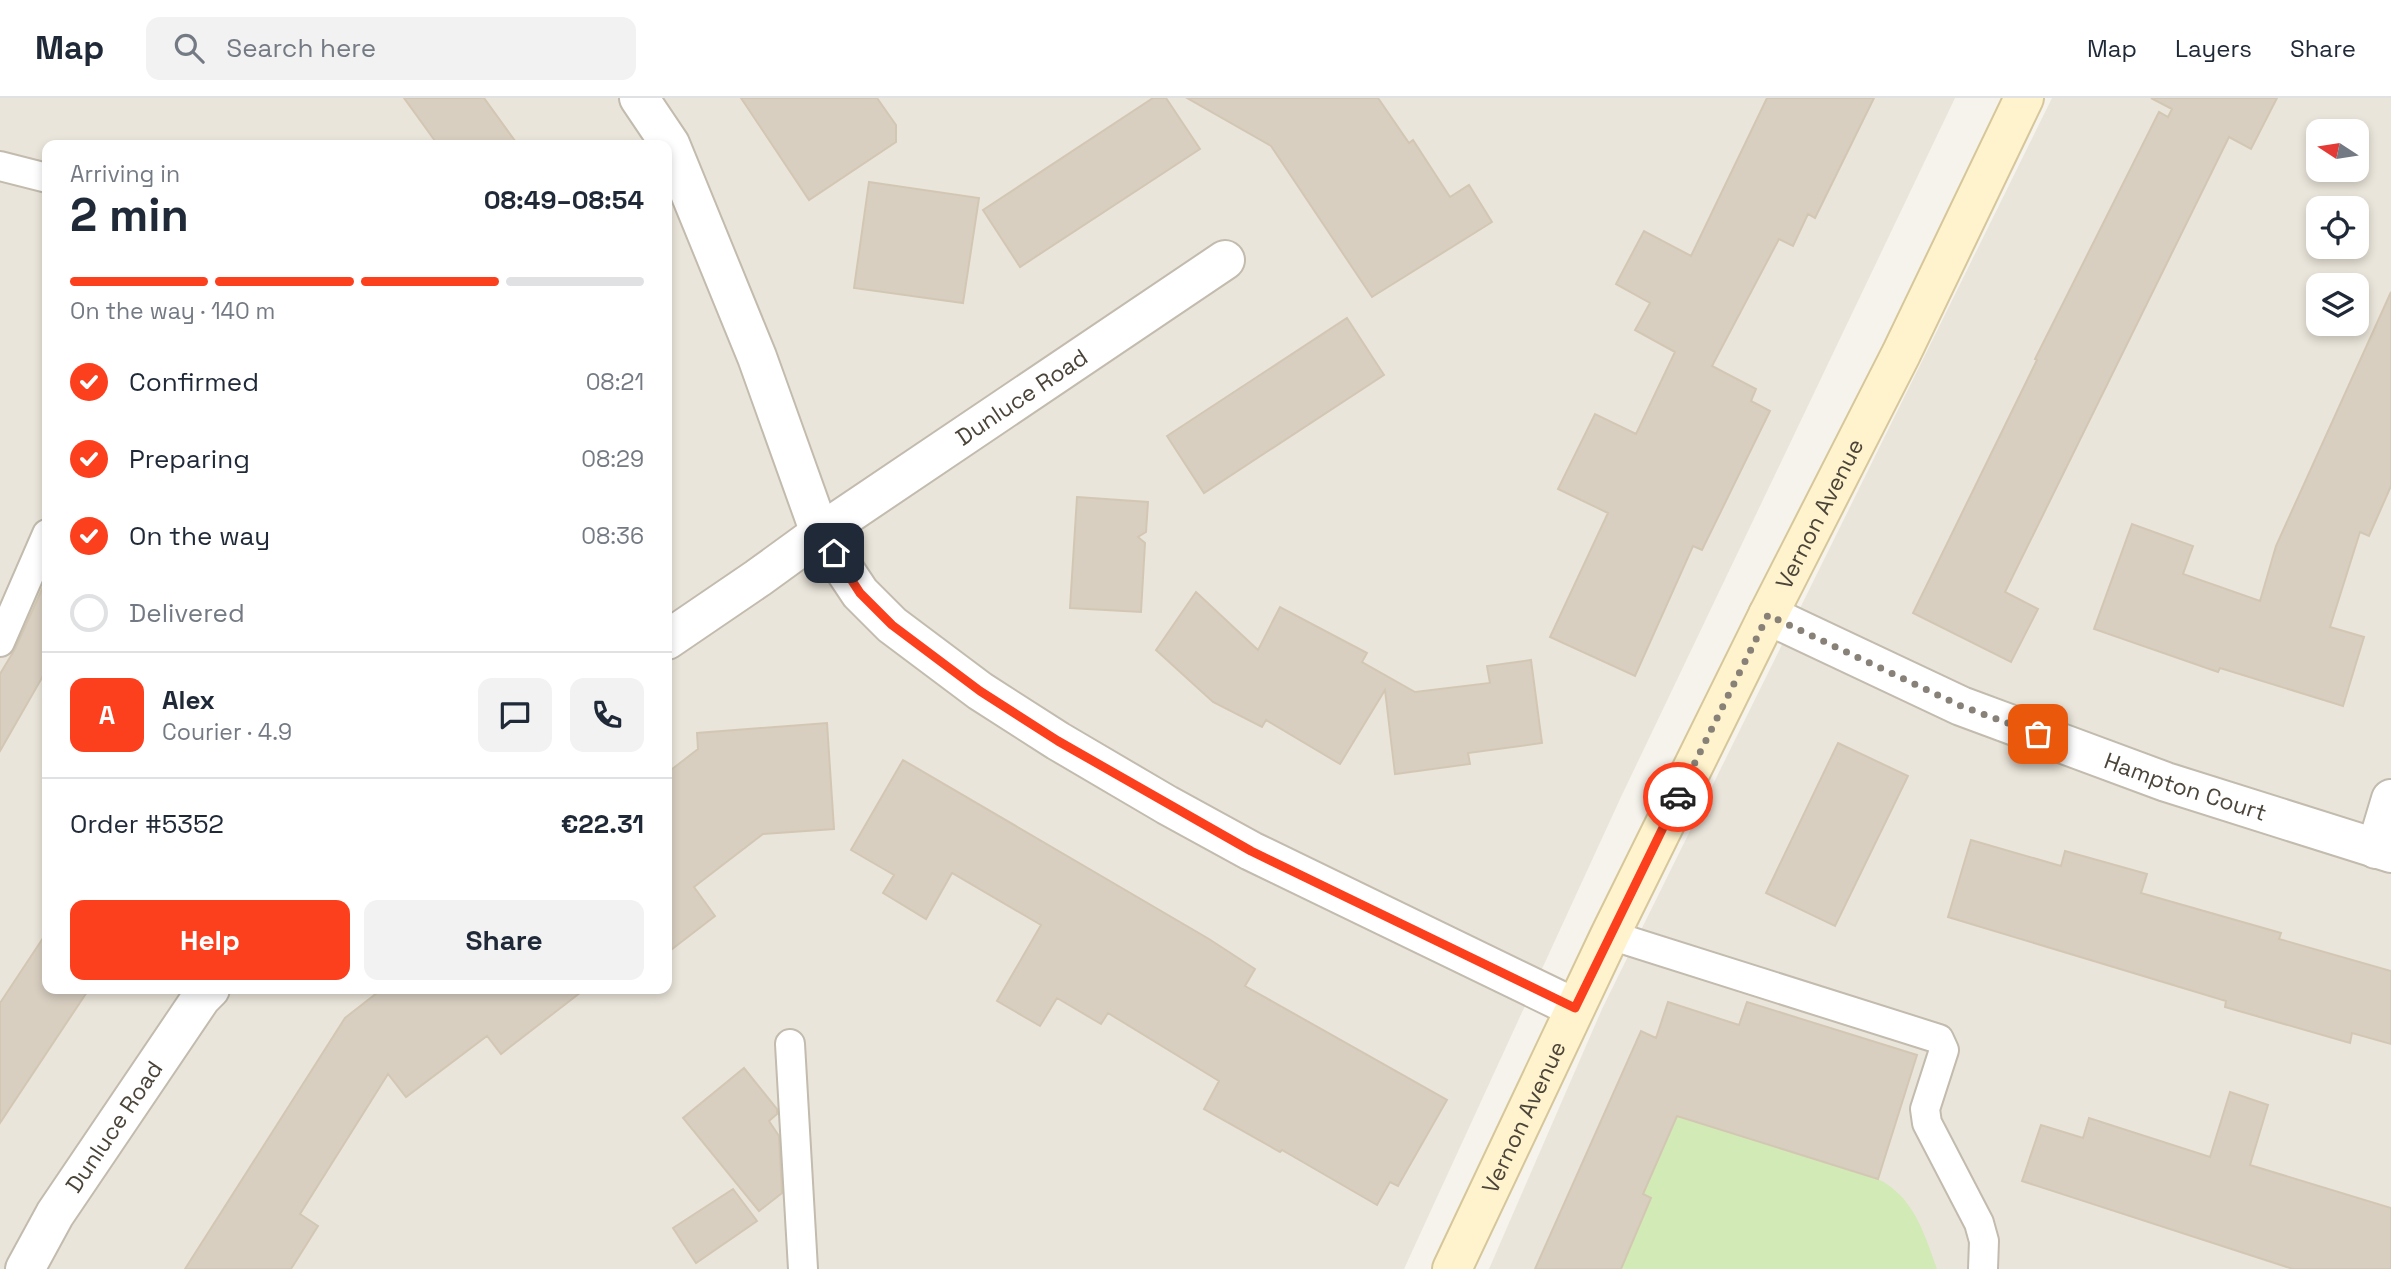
<!DOCTYPE html>
<meta charset="utf-8">
<style>
body{margin:0;font-family:"Space Grotesk",sans-serif;background:#f2f2f3;color:#1f2937;height:100vh;display:flex;flex-direction:column;font-size:26px;white-space:nowrap}
*{box-sizing:border-box;margin:0}
p{font-size:23px;color:#747a83}
.icon{flex:none;width:38px;height:38px;fill:none;stroke:currentColor;stroke-width:2;stroke-linecap:round;stroke-linejoin:round}
.map{position:relative;flex:1;overflow:hidden}
.details{position:absolute;left:42px;top:42px;width:630px;height:854px;display:flex;flex-direction:column;background:#fff;border-radius:14px;box-shadow:0 4px 10px #0003}
.details>*{flex:none}
.needle{width:46px;rotate:282deg}
.buttons{position:absolute;left:2306px;top:21px;display:grid;gap:14px}
.buttons a{display:grid;place-items:center;width:63px;height:63px;border-radius:14px;background:#fff;box-shadow:0 4px 10px #0003;font-size:35px}
.pin{position:absolute;display:grid;place-items:center;width:60px;height:60px;color:#fff;margin:-30px;border-radius:14px;box-shadow:0 4px 10px #0006}
.courier{position:absolute;display:grid;place-items:center;width:70px;height:70px;margin:-35px;border:5px solid #fc3f1d;border-radius:50%;background:#fff;color:#222;box-shadow:0 2px 9px #0007}
.head em{font-style:normal;font-weight:800}
.head div{display:flex;flex-direction:column-reverse}
.head{display:flex;align-items:center;justify-content:space-between;height:119px;padding:0 28px}
h1{font-size:46px;font-weight:800;line-height:52px}
.bar{display:grid;grid-template-columns:repeat(4,1fr);gap:10px 7px;align-content:center;height:84px;padding:0 28px}
.bar i{height:9px;border-radius:5px;background:#e0e1e3}
.bar .on{background:#fc3f1d}
.bar p{grid-column:span 4}
.line{display:flex;align-items:center;gap:18px;padding:0 28px;border-top:2px solid #e0e1e3}
.line div{flex:1}
.round{display:grid;place-items:center;flex:none;width:74px;height:74px;border-radius:14px;background:#f2f2f3}
ol{padding:0 28px;list-style:none}
li{display:flex;align-items:center;gap:21px;height:77px}
li p{margin-inline-start:auto}
li .icon{padding:7px;border-radius:50%;background:#fc3f1d;color:#fff;stroke-width:4}
li:last-child{color:#747a83}
li i{width:38px;height:38px;border:4px solid #e0e1e3;border-radius:50%}
.button{display:flex;gap:14px;margin-top:auto;padding:14px 28px}
.button a{flex:1;height:80px;border-radius:14px;background:#fc3f1d;color:#fff;font-size:28px;font-weight:800;line-height:80px;text-align:center}
.button a+a{background:#f2f2f3;color:#1f2937}
header{display:flex;align-items:center;gap:42px;box-sizing:border-box;height:98px;padding:0 35px;background:#fff;border-bottom:2px solid #e0e1e3}
header strong{font-size:33px}
nav{display:flex;gap:38px;margin-inline-start:auto;font-size:24px}
.search{width:490px;height:63px;background:#f2f2f3;display:flex;align-items:center;gap:18px;box-sizing:border-box;padding:0 24px;border-radius:14px;color:#747a83;font-size:26px}
.map>svg:first-child{display:block}
.residential{fill:#eae5da;fill-rule:evenodd}
.green{fill:#d2eab5}
.building{fill:#d8cfc1;stroke:#d3c7b4;stroke-width:2}
.lines{fill:none;stroke-linecap:round;stroke-linejoin:round}
.lane-casing{stroke:#c2bbae;stroke-width:32}
.street-casing{stroke:#c2bbae;stroke-width:42}
.secondary-casing{stroke:#d6c79b;stroke-width:42}
.lane{stroke:#fff;stroke-width:28}
.street{stroke:#fff;stroke-width:38}
.secondary{stroke:#fff3cd;stroke-width:38}
.done{stroke:#878178;stroke-width:7;stroke-dasharray:0 12.6}
.route{stroke:#fc3f1d;stroke-width:9}
.labels{text-anchor:middle;stroke-width:6;stroke-linejoin:round;paint-order:stroke}
.street-label{font-size:23px;fill:#4b4439;stroke:#fff}
</style>
<header>
<strong>Map</strong>
<div class="search"><svg class="icon" aria-label="search" viewBox="0 0 24 24"><circle cx="10" cy="10" r="6"/><path d="M15 15l6 6"/></svg>Search here</div>
<nav><a>Map</a><a>Layers</a><a>Share</a></nav>
</header>
<div class="map">
<svg width="2391" height="1171" viewBox="0 0 2391 1171">
<rect width="100%" height="100%" fill="#f6f3ec"/>
<path class="residential" d="M0 0H1955L1621 699 1404 1171H0ZM47 47H667V891H47Z
M2052 0H2391V1171H1489L1602 911ZM2319 33H2357V72H2319ZM2319 110H2357V149H2319ZM2319 187H2357V226H2319Z"/>
<path class="green" d="M1677 1018 1878 1081C1914 1099 1924 1135 1937 1171H1616L1651 1100 1643 1096Z"/>
<path class="building" d="M404 0H484L518 47H438Z
M741 0H877L896 27V44L809 102Z
M1153 0H1166L1200 51 1020 169 983 112Z
M1187 0H1378L1409 45 1413 42 1450 99 1469 87 1492 124 1372 199 1271 48Z
M1767 0H1874L1815 120 1808 116 1793 148 1779 141 1712 268 1756 291 1751 303 1770 313 1702 452 1693 448 1635 578 1550 539 1608 415 1558 391 1595 316 1636 336 1675 254 1635 232 1650 205 1616 186 1644 133 1691 158Z
M2151 0H2277L2251 51 2229 39 2005 494 2038 511 2011 564 1913 515 2037 262 2035 261 2159 14 2168 19 2172 11Z
M869 84 979 100 963 205 854 190Z
M2391 194V388L2369 438 2360 434 2330 529 2364 539 2343 608 2220 570 2218 574 2094 531 2132 426 2193 448 2183 476 2260 503 2276 448Z
M1347 220 1384 277 1204 395 1167 338Z
M1077 399 1148 404 1146 434 1138 439 1145 445 1141 514 1070 510Z
M47 480V571L0 653V576L15 551Z
M1196 494 1258 552 1280 509 1367 555 1362 564 1415 594 1490 585 1487 568 1531 562 1542 645 1468 655 1470 666 1395 676 1385 592 1340 666 1266 622 1262 629 1213 604 1156 552Z
M827 625 834 731 763 736 694 789 715 818 667 855V675L698 651 697 635Z
M1838 645 1908 678 1835 828 1766 795Z
M903 662 1209 841 1255 871 1245 888 1447 1002 1398 1088 1390 1084 1377 1107 1282 1052 1280 1054 1204 1011 1219 983 1108 915 1101 926 1057 900 1040 928 997 903 1041 827 952 775 926 821 883 795 894 777 851 752Z
M1971 742 2061 768 2065 753 2147 776 2141 795 2281 835 2279 841 2391 873V946L2352 935 2350 945 2225 909 2226 903 1948 819Z
M47 834V891H89L0 1025V905Z
M382 891H585L501 956 487 938 406 999 388 976 300 1116 318 1128 291 1171H185L345 920Z
M1668 904 1739 927 1747 904 1917 957 1878 1081 1677 1018 1643 1096 1651 1100 1621 1171H1535L1641 933 1656 940Z
M744 970 777 1011V1016L769 1023 779 1038 782 1095 759 1113 683 1020Z
M2230 994 2268 1007 2250 1067 2391 1110V1171H2293L2022 1083 2041 1027 2083 1040 2089 1020 2210 1059Z
M733 1091 757 1123 696 1165 673 1130Z"/>
<g class="lines">
<g class="lane-casing">
<path id="lane" d="M0 68 47 80
M0 544 47 436
M1610 837 1939 941 1944 952 1925 1011 1927 1025 1979 1125 1984 1143 1983 1171
M790 946 803 1171"/>
</g>
<g class="street-casing">
<g id="street">
<path d="M639 0 670 46 757 259 820 435 860 495 892 527 980 593 1058 643 1167 707 1251 753 1575 910"/>
<path id="s1" d="M1768 517 1961 608 2166 684 2391 755"/>
<path id="s2" d="M667 542 758 480 820 435 1225 162"/>
<path d="M2376 751 2391 701"/>
<path id="s3" d="M25 1171 55 1116 201 900 210 891"/>
</g>
</g>
<g class="secondary-casing">
<g id="secondary">
<path id="s4" d="M1452 1171 1610 837 1768 517 1901 256 2024 0"/>
</g>
</g>
<use href="#lane" class="lane"/>
<use href="#street" class="street"/>
<use href="#secondary" class="secondary"/>
</g>
<g class="lines">
<path class="done" d="M1678 699 1768 517 1961 608 2038 636"/>
<path class="route" d="M834 455 860 495 892 527 980 593 1058 643 1251 753 1575 910 1678 699"/>
</g>
<g class="labels">
<g class="street-label">
<text dy="8" stroke="none"><textPath href="#s2" startOffset="430">Dunluce Road</textPath></text>
<text dy="8" stroke="none"><textPath href="#s4" startOffset="840">Vernon Avenue</textPath></text>
<text dy="8" stroke="none"><textPath href="#s1" startOffset="452">Hampton Court</textPath></text>
<text dy="8" stroke="none"><textPath href="#s4" startOffset="168">Vernon Avenue</textPath></text>
<text dy="8" stroke="none"><textPath href="#s3" startOffset="168">Dunluce Road</textPath></text>
</g>
</g>
</svg>
<div class="buttons">
<a><svg class="needle" viewBox="-14 -14 28 28"><path d="M0-13l5 13h-10z" fill="#e53935"/><path d="M0 13l5-13h-10z" fill="#747a83"/></svg></a>
<a><svg class="icon" aria-label="locate" viewBox="0 0 24 24"><circle cx="12" cy="12" r="6"/><path d="M12 2v4M12 18v4M2 12h4M18 12h4"/></svg></a>
<a><svg class="icon" aria-label="layers" viewBox="0 0 24 24"><path d="M12 4l9 5-9 5-9-5zM3 14l9 5 9-5"/></svg></a>
</div>
<div class="pin" style="left:2038px;top:636px;background:#ea580c"><svg class="icon" aria-label="bag" viewBox="0 0 24 24"><path d="M5 8h14l-1 12H6zM9 8a3 3 0 0 1 6 0"/></svg></div>
<div class="pin" style="left:834px;top:455px;background:#1f2937"><svg class="icon" aria-label="home" viewBox="0 0 24 24"><path d="M3 11l9-7 9 7M6 9v11h12V9"/></svg></div>
<div class="courier" style="left:1678px;top:699px"><svg class="icon" aria-label="car" viewBox="0 0 24 24"><path d="M5 17H2v-5l4-1 3-4h7l3 4 3 1v5h-3M9 17h6M6 11h13"/><circle cx="7" cy="17" r="2"/><circle cx="17" cy="17" r="2"/></svg></div>
<section class="details">
<div class="head"><div><h1>2 min</h1><p>Arriving in</p></div><em>08:49–08:54</em></div>
<div class="bar"><i class="on"></i><i class="on"></i><i class="on"></i><i></i><p>On the way · 140 m</p></div>
<ol>
<li><svg class="icon" aria-label="check" viewBox="0 0 24 24"><path d="M5 12l5 5 9-10"/></svg>Confirmed<p>08:21</p></li>
<li><svg class="icon" aria-label="check" viewBox="0 0 24 24"><path d="M5 12l5 5 9-10"/></svg>Preparing<p>08:29</p></li>
<li><svg class="icon" aria-label="check" viewBox="0 0 24 24"><path d="M5 12l5 5 9-10"/></svg>On the way<p>08:36</p></li>
<li><i></i>Delivered</li>
</ol>
<div class="line" style="height:126px"><b class="round" style="background:#fc3f1d;color:#fff">A</b><div><b>Alex</b><p>Courier · 4.9</p></div><a class="round"><svg class="icon" aria-label="chat" viewBox="0 0 24 24"><path d="M4 5h16v11H9l-5 4z"/></svg></a><a class="round"><svg class="icon" aria-label="phone" viewBox="0 0 24 24"><path d="M5 4h4l2 5-3 2q2 4 5 5l2-3 5 2v4C11 20 4 13 5 4z"/></svg></a></div>
<div class="line" style="height:91px"><div>Order #5352</div><b>€22.31</b></div>
<div class="button"><a>Help</a><a>Share</a></div>
</section>
</div>
